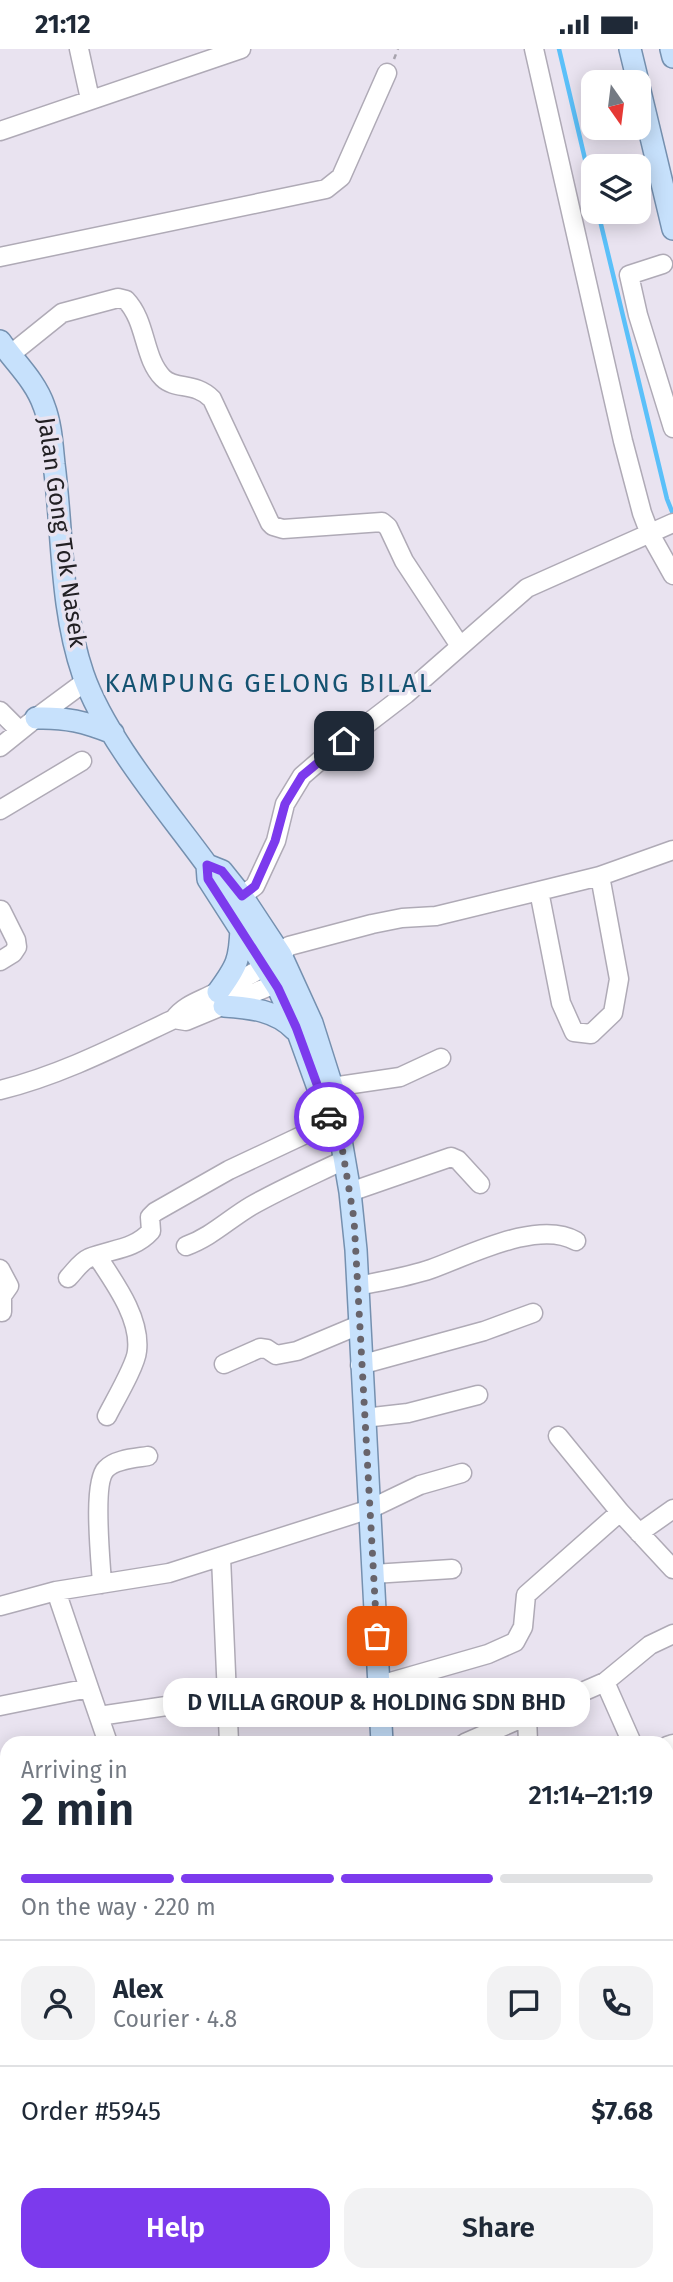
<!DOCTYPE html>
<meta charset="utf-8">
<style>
body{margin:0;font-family:"Fira Sans",sans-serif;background:#f2f2f3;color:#1f2937;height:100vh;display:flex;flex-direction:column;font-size:26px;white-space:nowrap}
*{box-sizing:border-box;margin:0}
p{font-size:23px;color:#747a83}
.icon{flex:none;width:38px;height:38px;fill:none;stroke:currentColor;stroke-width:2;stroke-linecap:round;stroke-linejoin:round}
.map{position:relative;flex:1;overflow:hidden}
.details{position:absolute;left:0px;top:1687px;width:674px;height:546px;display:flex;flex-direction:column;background:#fff;border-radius:21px 21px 0 0;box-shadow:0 4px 18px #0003}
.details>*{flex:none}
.needle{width:46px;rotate:166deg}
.buttons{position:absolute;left:581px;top:21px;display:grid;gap:14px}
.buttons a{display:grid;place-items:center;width:70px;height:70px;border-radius:14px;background:#fff;box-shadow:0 4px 18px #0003;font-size:35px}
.pin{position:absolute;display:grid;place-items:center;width:60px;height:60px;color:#fff;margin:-30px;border-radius:14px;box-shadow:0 4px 10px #0006}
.courier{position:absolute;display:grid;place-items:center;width:70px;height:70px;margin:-35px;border:5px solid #7c3aed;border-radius:50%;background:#fff;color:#222;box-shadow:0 2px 9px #0007}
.bubble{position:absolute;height:49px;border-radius:21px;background:#fff;box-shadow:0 4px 18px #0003;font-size:23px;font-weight:600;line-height:49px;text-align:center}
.headline em{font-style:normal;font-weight:600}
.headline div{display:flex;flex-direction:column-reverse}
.headline{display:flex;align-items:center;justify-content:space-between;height:119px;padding:0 21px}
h1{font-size:46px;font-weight:600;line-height:52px}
.bar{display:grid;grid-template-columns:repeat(4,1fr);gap:10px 7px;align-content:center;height:84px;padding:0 21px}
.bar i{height:9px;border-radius:5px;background:#e0e1e3}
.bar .on{background:#7c3aed}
.bar p{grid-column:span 4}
.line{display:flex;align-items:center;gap:18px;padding:0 21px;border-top:2px solid #e0e1e3}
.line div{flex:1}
.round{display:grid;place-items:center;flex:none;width:74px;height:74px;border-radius:21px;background:#f2f2f3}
.primary-button{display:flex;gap:14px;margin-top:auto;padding:14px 21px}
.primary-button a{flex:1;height:80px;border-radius:21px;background:#7c3aed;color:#fff;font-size:28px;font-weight:600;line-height:80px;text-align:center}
.primary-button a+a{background:#f2f2f3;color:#1f2937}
.status{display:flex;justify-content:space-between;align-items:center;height:49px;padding:0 35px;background:#fff;direction:ltr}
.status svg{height:19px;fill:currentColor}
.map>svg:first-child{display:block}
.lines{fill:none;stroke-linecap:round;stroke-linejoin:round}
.stream{stroke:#5bc0f9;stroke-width:4.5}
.minor-casing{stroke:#afaab6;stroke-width:21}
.major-casing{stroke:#7590af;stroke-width:24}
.path{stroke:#a7a3ad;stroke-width:2.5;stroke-dasharray:5 5;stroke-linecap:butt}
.minor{stroke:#fff;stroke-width:18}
.major{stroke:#c7e1fc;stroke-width:21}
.done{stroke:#68646b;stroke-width:7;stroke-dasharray:0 12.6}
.route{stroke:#7c3aed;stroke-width:9}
.labels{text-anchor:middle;stroke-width:7;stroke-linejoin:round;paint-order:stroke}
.street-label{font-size:24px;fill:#222024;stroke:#e9e3f0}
.neighbourhood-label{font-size:26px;letter-spacing:2px;fill:#145271;stroke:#e9e3f0}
</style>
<div class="status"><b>21:12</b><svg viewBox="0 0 49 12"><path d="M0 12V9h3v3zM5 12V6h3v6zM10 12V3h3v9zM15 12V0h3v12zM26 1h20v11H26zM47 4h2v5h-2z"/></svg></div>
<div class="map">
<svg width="673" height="2233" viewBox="0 0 673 2233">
<rect width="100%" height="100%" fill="#e9e3f0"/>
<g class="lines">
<path class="stream" d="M559 0 593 144
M598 163 667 450 673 465"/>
<g class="minor-casing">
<path id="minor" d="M79 0 90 50
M534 0 623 392 642 464 650 485 673 526
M0 82 241 0
M0 208 326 140 341 128 387 24
M663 215 629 226 638 266 673 379
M11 305 62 264 118 249 126 251C147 273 143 309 163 329 175 341 196 333 212 350L270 474 273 477 283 480 382 473 388 478 404 512 460 597
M0 662 20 682
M0 698 36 669 86 632
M0 761 82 712
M539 842 561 954 574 983 591 985 613 964 619 930 600 827
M242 847 255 837 276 792 285 755 302 727 324 708 406 645 527 539 673 474
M0 912 13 904 17 898 16 891 1 861
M174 970 186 972 287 930
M332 1038 400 1028 441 1009
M0 1041C61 1026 117 997 174 970 184 956 200 952 215 944 236 934 274 914 289 897L372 875 402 869 436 867 539 842 600 827 673 801
M350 1143 451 1108 458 1111 480 1135
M186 1197C211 1188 229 1170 251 1157 281 1140 313 1126 344 1111
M97 1207C114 1233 141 1269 137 1302 136 1316 114 1353 107 1367
M0 1220 9 1237 2 1247V1263
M68 1229C75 1222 80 1213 89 1209 111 1200 134 1201 151 1182L150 1168 155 1163 229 1121 331 1073
M357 1237C382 1232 408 1228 431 1220 468 1207 538 1170 576 1192
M224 1315 260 1299 267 1300 276 1306 297 1302 359 1276
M360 1316 484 1282 533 1264
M364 1369 408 1364 478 1346
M558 1387 620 1463 673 1520
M639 1484 673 1460
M221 1508 229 1694
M373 1525 452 1520
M102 1535C101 1514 92 1434 106 1420 115 1410 136 1409 148 1407
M56 1542 89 1639
M0 1557 56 1542 169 1524 370 1460 420 1436 462 1424
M605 1633 632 1694
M380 1636 488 1605 515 1593 523 1578 526 1546 620 1463
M0 1657 89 1639 108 1694
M99 1667 227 1648
M527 1667 528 1694
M465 1694 605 1633 650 1596 673 1585
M667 1697 673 1695
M667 1766 673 1777
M0 1791 7 1811
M0 1862 7 1860
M0 1913 7 1911
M0 2028 7 2027
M667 2087 673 2086
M667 2109 673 2108
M0 2182 7 2180
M667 2213 673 2212
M51 2226 52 2233
M163 2226 166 2233"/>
</g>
<g class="major-casing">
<path id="major" d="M630 0 638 33
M671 0 673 8
M639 38 673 180
M0 292C15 314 35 331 44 357 51 375 52 396 54 415 63 484 60 558 83 625 105 689 167 761 207 816L208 830 278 939 296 978 323 1053
M36 669C66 668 85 673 113 684
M207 816 222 822 242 847 281 906 312 974 337 1053 341 1070 340 1085 350 1143 356 1201 382 1694
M218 943C237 917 240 911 241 878
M224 957C251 959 276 961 295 981
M432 2226 433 2233"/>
</g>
<path class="path" d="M394 10 398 0"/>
<use href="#minor" class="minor"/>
<use href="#major" class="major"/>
</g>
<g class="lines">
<path class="done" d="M329 1068 340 1086 354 1170 377 1587"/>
<path class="route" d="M329 1068 296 978 278 939 208 830 207 816 222 822 242 847 255 837 275 792 285 755 302 727 344 692"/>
</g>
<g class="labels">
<g class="street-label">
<text transform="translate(62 483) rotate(82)" y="8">Jalan Gong Tok Nasek</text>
</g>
<g class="neighbourhood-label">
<text x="269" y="643">KAMPUNG GELONG BILAL</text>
</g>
</g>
</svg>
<div class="buttons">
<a><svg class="needle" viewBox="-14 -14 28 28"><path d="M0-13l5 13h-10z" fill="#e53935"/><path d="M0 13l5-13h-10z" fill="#747a83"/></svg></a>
<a><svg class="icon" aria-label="layers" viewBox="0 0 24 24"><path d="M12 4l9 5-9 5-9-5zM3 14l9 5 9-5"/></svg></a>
</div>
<div class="pin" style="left:377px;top:1587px;background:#ea580c"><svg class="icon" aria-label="bag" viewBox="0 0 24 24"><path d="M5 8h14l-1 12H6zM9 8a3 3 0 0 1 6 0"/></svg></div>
<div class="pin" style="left:344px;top:692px;background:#1f2937"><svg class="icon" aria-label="home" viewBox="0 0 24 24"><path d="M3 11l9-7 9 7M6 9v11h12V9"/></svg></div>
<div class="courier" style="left:329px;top:1068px"><svg class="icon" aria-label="car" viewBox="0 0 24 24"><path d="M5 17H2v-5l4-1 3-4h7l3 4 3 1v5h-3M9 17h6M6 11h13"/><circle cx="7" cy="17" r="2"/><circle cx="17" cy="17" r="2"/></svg></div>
<div class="bubble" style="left:163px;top:1629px;width:427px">D VILLA GROUP &amp; HOLDING SDN BHD</div>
<section class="details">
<div class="headline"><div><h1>2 min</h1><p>Arriving in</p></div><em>21:14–21:19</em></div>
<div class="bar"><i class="on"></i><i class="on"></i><i class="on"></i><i></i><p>On the way · 220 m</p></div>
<div class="line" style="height:126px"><a class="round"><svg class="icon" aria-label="person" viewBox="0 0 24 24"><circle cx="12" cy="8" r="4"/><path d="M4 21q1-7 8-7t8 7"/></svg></a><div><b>Alex</b><p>Courier · 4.8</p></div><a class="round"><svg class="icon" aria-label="chat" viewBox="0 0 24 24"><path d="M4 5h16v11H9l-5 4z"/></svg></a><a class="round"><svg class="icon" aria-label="phone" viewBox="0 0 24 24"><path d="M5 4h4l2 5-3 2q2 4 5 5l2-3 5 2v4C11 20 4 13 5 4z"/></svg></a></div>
<div class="line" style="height:91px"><div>Order #5945</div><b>$7.68</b></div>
<div class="primary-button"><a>Help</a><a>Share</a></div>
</section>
</div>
